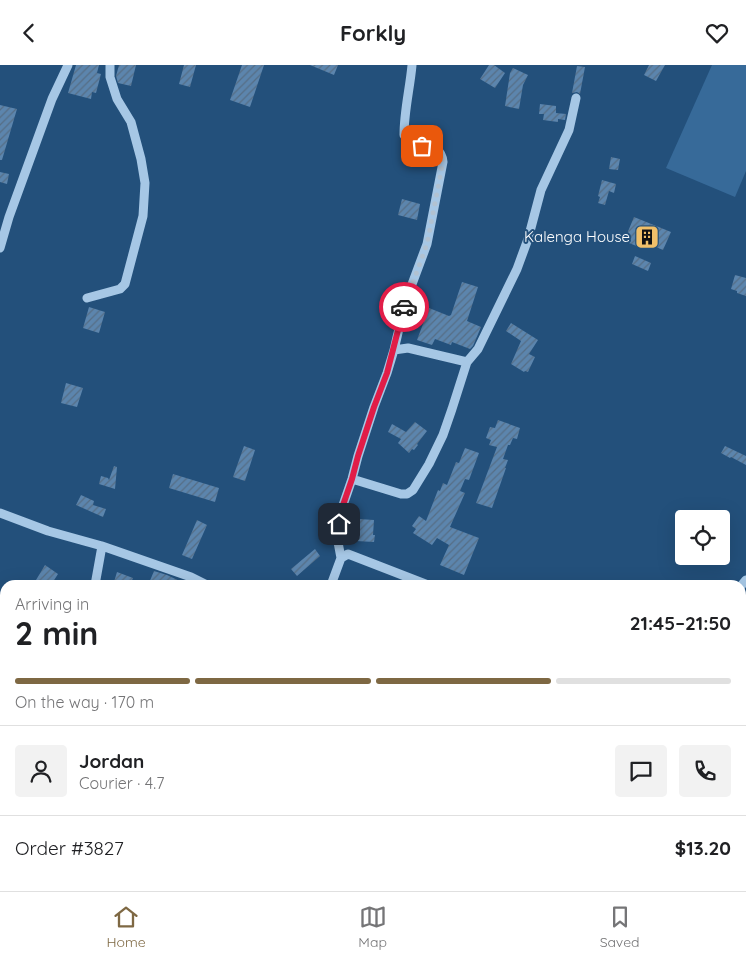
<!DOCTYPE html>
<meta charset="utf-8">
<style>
body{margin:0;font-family:Quicksand,sans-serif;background:#f2f2f2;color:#202124;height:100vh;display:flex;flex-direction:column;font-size:19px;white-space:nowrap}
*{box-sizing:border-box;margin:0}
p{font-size:16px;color:#757577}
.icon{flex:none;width:28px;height:28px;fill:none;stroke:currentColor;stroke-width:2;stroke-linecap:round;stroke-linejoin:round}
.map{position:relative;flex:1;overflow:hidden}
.side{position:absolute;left:0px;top:515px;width:746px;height:311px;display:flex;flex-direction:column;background:#fff;border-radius:15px 15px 0 0;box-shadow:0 5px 20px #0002}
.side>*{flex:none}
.fabs{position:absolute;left:675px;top:445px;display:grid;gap:10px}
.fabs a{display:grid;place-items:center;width:55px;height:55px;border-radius:5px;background:#fff;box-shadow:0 5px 20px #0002;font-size:25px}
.pin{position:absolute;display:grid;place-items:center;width:42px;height:42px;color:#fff;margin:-21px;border-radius:10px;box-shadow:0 2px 8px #0006}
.courier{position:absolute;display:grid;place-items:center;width:50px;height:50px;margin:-25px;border:4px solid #e11d48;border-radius:50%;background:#fff;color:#222;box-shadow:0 1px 6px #0007}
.overview em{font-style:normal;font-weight:800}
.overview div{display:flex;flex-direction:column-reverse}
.overview{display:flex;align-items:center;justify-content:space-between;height:85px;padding:0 15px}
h1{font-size:32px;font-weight:800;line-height:38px}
.bar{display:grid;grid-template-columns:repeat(4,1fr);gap:8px 5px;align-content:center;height:60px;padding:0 15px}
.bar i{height:6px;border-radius:4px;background:#e0e0e0}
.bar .selected{background:#7e6843}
.bar p{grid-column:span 4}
.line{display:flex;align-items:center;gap:12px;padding:0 15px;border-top:1px solid #e0e0e0}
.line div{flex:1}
.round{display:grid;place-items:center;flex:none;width:52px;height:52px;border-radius:5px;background:#f2f2f2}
header{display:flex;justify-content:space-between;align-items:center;height:65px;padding:0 15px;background:#fff;font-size:22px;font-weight:800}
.dock{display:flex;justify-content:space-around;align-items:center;height:70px;border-top:1px solid #e0e0e0;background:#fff;font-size:14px;color:#757577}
.dock a{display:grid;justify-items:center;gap:2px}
.dock .selected{color:#7e6843}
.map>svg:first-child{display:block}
.grass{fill:#376a99}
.building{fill:url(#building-hatch)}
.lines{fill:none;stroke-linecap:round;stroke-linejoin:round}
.minor{stroke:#a6c7e5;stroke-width:9}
.done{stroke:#b2c2d1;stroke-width:5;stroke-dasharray:0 9}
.route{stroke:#e11d48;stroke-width:6}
.labels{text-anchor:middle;stroke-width:4;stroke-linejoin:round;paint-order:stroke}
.poi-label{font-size:15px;fill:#fff;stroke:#23507b;text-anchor:end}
</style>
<header><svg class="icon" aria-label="back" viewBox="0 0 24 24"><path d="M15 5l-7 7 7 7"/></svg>Forkly<svg class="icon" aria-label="heart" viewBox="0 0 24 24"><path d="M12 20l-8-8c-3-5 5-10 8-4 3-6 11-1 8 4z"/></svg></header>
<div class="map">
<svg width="746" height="826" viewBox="0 0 746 826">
<defs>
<pattern id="building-hatch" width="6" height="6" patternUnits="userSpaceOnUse" patternTransform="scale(1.25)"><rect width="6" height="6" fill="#5c85ad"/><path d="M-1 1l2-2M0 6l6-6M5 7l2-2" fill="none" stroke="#566e86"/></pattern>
</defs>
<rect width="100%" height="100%" fill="#23507b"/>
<path class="grass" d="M712 0H746V106L735 132 666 103Z"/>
<path class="building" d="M76 0H99L97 8 101 9 96 28 92 27 91 34 68 28Z
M119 0H136L131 21 118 18 116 11Z
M184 0H196L190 22 179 19Z
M242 0H264L250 42 230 35Z
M310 0H338L334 10Z
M489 0H494L505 8 495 23 480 14Z
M649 0H665L656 16 644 10Z
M577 1 585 2 580 29 577 27 572 28Z
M513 3 528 10 523 20 519 44 505 41 510 8Z
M540 39 556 41V48L566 49 565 55 558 54V57L543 55 544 49H539Z
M0 40 17 44 2 95H0Z
M611 92 620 94 618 105 609 104Z
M0 107 9 109 7 119 0 117Z
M602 115 616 119 614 128 609 126 605 140 598 138 600 132 598 131Z
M402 134 420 139 417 155 398 150Z
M634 152 671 167 663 185 642 176 639 182 624 176Z
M635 191 651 198 648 206 632 199Z
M735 210 746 213V231L737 228V226L731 224Z
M462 217 478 222 467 256 481 262 473 281 470 284 452 277 451 280 435 274 432 280 417 275 429 243 449 251 451 250Z
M89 242 105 247 99 268 83 263Z
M511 258 538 275 529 289 535 292 528 307 525 306 524 307 511 299 521 276 506 266Z
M66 318 83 323 77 342 61 338Z
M498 355 520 363 517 374 513 373 510 380H508L503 394 508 395 505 403H506L492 443 476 438 497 382 489 380 491 375 486 373 490 362 495 363Z
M415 357 427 366 417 379 418 380 414 385 412 384 409 388 398 378 401 374 388 367 392 359 406 367Z
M244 381 255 385 245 416 233 412Z
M725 381 746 391V400L731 392 730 393 721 388Z
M465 383 479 388 469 415 465 414 460 426 465 428 450 462 479 473 464 510 440 500 449 480 437 473 432 480 413 468 416 464 412 461 419 451 426 456 438 425 440 426 443 418 447 420 456 397 459 398Z
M114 401 117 402 115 424 99 419 101 411 108 413 109 415Z
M173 409 219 423 215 437 169 423Z
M81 430 94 436 93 440 106 444 103 452 76 440Z
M359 454 374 455 373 470H375L374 477 356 476 357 461H358Z
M197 455 207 460 192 494 182 490Z
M315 484 320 491 297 511 291 504Z
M45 500 58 509 51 520H33Z
M154 506 167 510 188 520H155L149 518Z
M117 507 133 513 130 520H113Z"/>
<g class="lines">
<path class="minor" d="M0 183 9 152 52 34 68 0
M87 233 120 224 125 219 143 151 145 118 141 94 131 57 117 34 110 12V0
M394 285 405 238 427 179 443 97C441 78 427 85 414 78 410 77 407 73 404 70 404 46 410 23 412 0
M352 414 401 429H407L413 425 429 399 443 370 452 344 467 297 478 284 517 204 528 174 541 125 569 65 576 33
M0 448 48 466 102 481 191 512 207 520
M341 493 348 489 428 520
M95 520 102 481
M331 520 341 493 337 472 341 446 352 414 358 391 374 342 387 308 394 285 408 283 467 297
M741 521 746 515
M741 540 746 536
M741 569 746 575
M741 655 746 656
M0 701 5 700
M741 722 746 717
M291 821 308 826
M420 826 423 821
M605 826 606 821"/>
</g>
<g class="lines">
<path class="done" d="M404 242 427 179 443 97C441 83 435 84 422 81"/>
<path class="route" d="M339 459 341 446 352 414 358 391 374 342 387 308 404 242"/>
</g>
<defs>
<g id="building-square" transform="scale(1.25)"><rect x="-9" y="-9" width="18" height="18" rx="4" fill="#f0bf69" stroke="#23507b"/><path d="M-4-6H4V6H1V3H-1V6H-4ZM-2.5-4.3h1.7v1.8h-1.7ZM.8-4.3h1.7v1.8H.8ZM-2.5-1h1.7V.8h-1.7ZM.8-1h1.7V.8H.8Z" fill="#111"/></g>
</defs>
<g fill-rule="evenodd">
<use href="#building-square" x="647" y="172"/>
</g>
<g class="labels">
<g class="poi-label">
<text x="630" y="177">Kalenga House</text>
</g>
</g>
</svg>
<div class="fabs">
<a><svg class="icon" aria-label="locate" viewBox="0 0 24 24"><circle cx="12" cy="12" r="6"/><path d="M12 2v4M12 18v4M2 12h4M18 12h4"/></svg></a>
</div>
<div class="pin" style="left:422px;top:81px;background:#ea580c"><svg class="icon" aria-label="bag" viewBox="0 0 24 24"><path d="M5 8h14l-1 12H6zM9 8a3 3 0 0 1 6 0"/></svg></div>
<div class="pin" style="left:339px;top:459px;background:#1f2937"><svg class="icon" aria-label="home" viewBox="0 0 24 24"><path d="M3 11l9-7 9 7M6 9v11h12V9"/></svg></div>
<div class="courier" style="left:404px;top:242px"><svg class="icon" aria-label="car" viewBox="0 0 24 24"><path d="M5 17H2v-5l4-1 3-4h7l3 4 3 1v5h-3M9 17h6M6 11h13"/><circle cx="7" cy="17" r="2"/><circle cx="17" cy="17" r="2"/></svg></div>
<section class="side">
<div class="overview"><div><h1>2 min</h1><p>Arriving in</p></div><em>21:45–21:50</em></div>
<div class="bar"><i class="selected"></i><i class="selected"></i><i class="selected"></i><i></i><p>On the way · 170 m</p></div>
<div class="line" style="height:90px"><a class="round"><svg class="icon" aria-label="person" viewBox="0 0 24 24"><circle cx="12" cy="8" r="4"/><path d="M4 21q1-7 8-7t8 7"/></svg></a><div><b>Jordan</b><p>Courier · 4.7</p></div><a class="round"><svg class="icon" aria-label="chat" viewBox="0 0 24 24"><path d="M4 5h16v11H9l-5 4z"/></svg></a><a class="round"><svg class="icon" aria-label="phone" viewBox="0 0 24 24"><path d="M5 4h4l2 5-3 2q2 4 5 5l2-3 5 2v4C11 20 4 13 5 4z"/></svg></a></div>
<div class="line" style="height:65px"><div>Order #3827</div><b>$13.20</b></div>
</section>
</div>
<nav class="dock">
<a class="selected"><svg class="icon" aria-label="home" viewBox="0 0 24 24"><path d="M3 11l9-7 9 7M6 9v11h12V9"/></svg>Home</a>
<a><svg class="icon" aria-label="map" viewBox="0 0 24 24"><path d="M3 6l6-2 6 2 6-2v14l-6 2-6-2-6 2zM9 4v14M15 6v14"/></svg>Map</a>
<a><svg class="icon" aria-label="saved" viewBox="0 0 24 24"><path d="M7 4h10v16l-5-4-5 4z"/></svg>Saved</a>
</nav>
